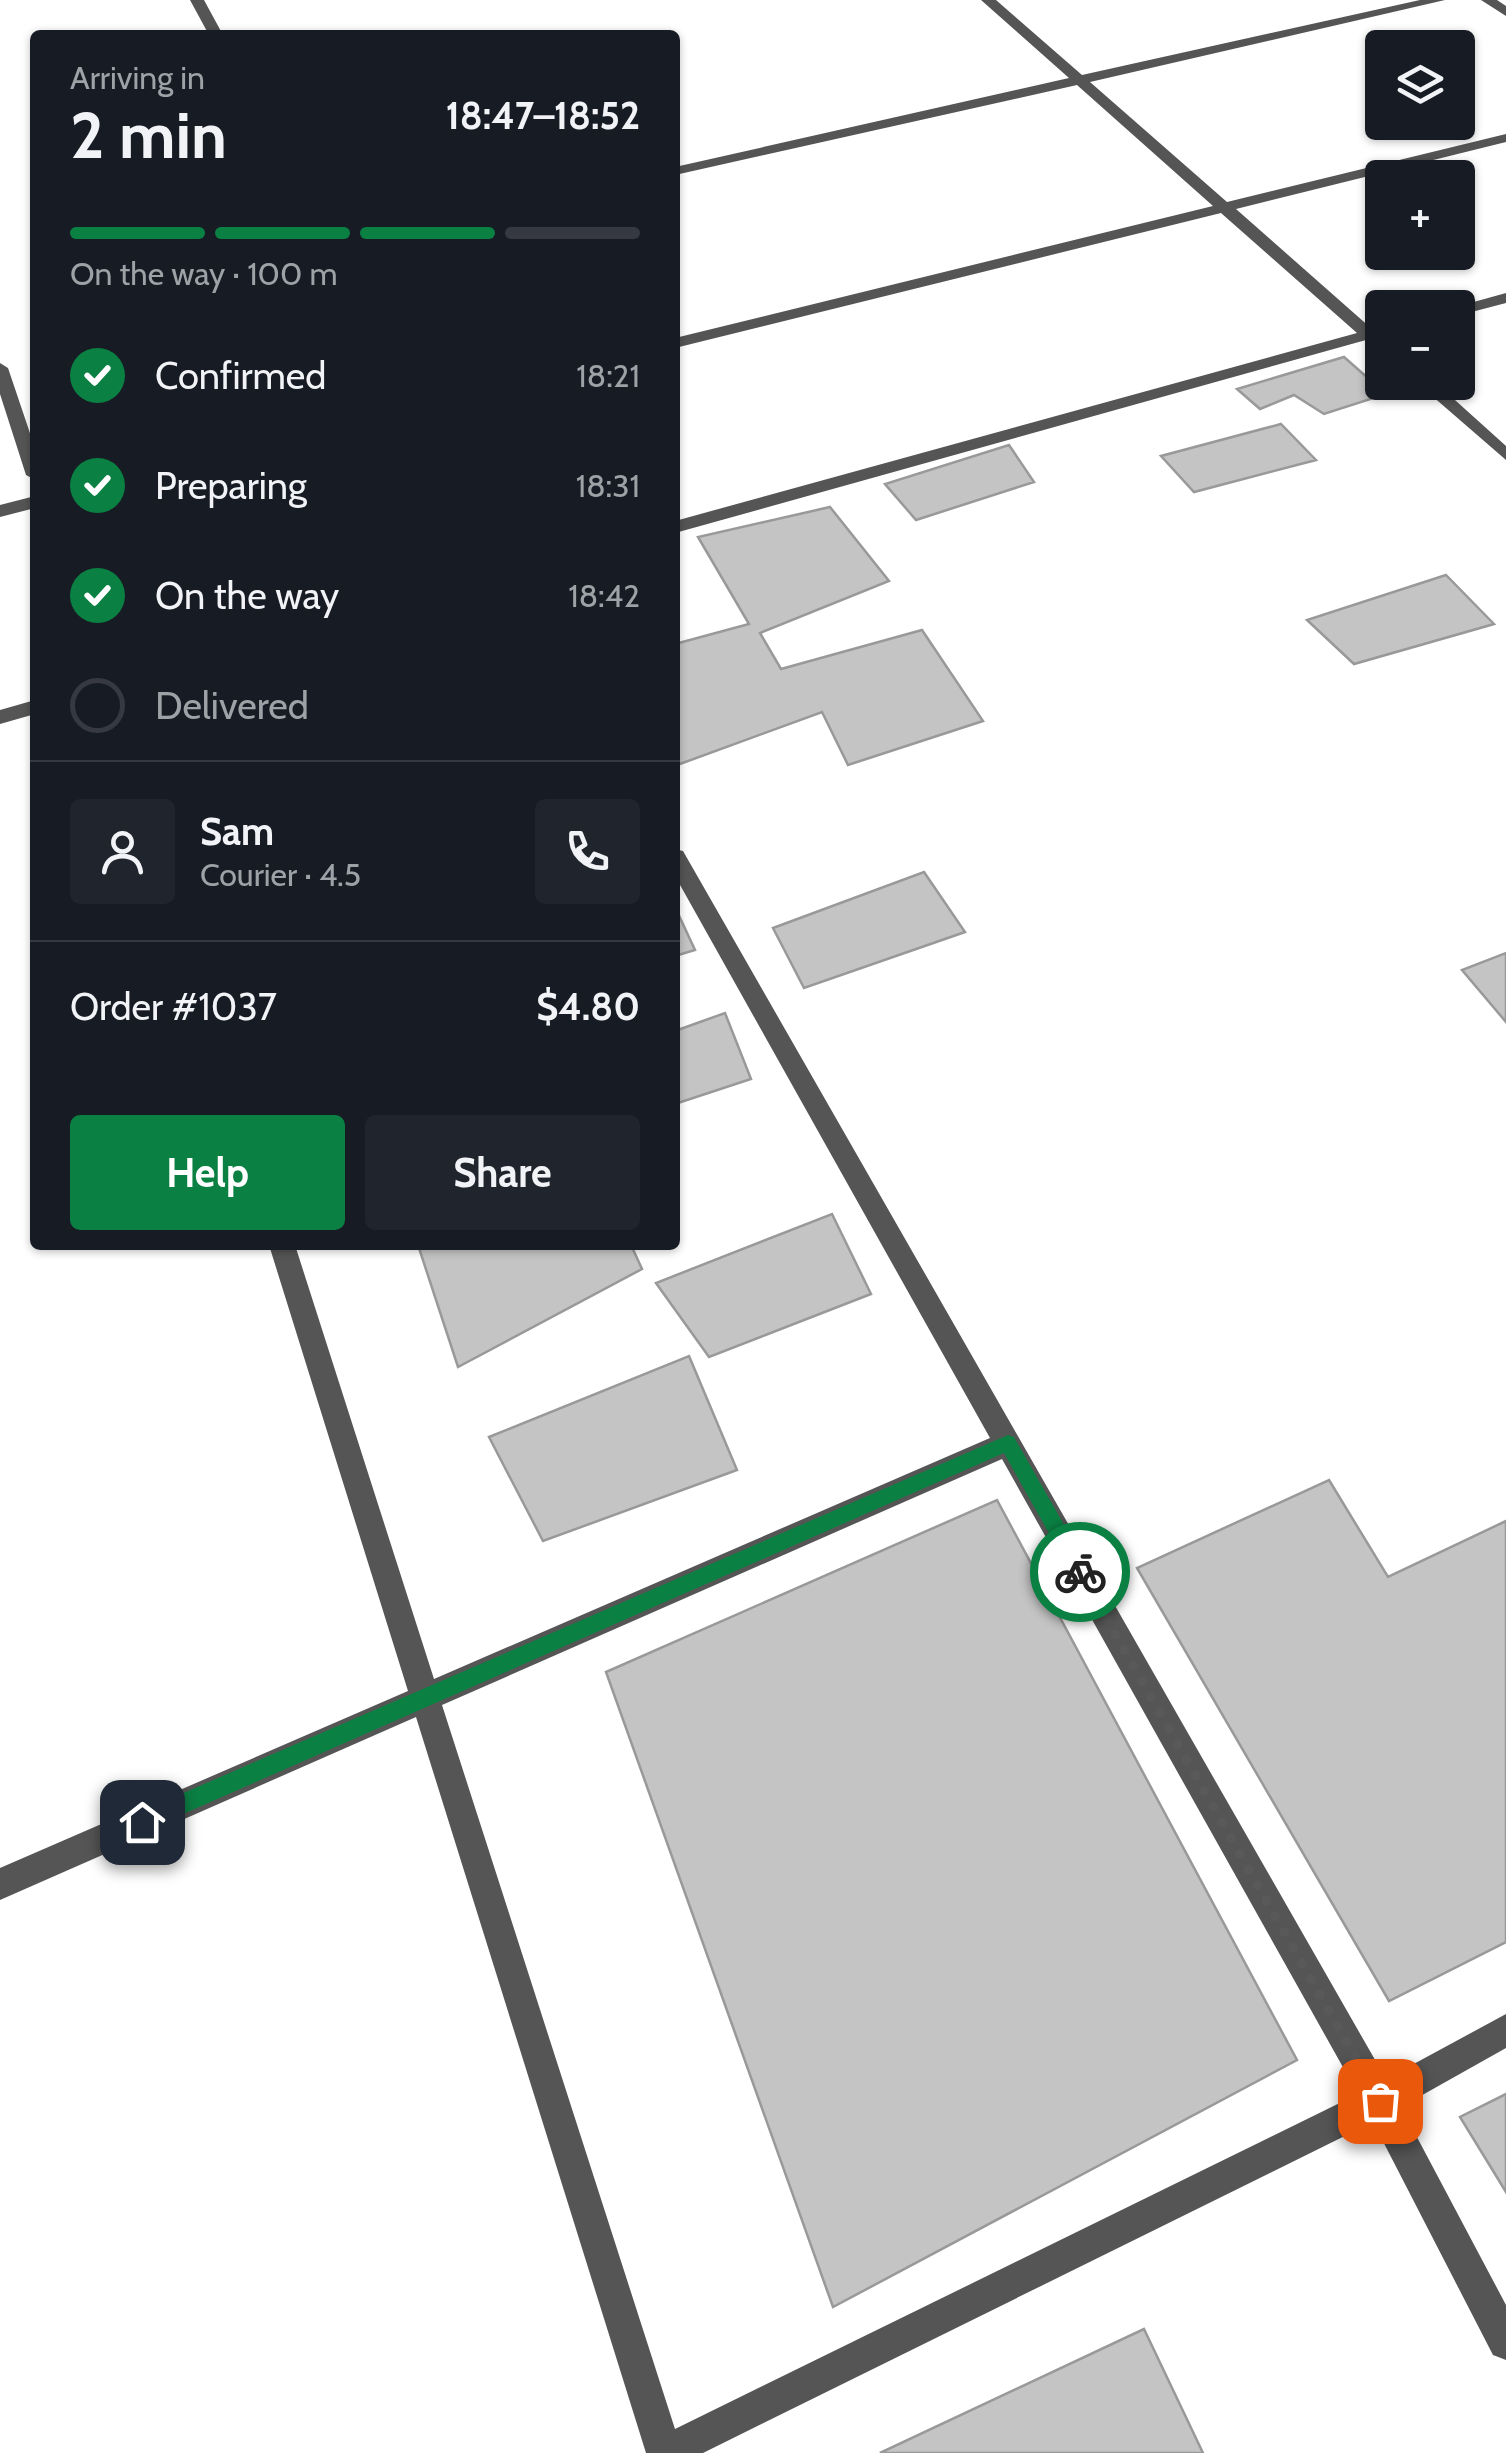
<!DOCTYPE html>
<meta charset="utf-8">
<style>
body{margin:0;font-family:Cabin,sans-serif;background:#20242c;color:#f1f3f6;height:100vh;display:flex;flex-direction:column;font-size:38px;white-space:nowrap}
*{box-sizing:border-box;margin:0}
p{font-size:32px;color:#9ea1a6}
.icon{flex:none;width:55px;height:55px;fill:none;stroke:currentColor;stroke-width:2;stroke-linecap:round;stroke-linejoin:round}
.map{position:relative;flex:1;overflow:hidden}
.drawer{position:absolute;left:30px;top:30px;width:650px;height:1220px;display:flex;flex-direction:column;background:#171b24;border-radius:10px;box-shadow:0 2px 8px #0004}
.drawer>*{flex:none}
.tools{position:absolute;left:1365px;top:30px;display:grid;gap:20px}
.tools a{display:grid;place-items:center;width:110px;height:110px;border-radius:10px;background:#171b24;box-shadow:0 2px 8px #0004;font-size:50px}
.pin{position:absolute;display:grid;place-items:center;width:85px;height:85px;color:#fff;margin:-42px;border-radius:20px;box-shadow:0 5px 15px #0006}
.courier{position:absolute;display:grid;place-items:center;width:100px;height:100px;margin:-50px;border:8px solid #0b8043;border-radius:50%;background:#fff;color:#222;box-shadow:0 2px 12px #0007}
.headline em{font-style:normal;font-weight:700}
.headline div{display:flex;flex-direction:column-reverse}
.headline{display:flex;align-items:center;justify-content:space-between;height:170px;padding:0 40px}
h1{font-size:65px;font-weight:700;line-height:75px}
.bar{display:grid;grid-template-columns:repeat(4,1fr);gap:15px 10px;align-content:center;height:120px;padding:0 40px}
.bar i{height:12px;border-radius:8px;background:#363941}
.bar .current{background:#0b8043}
.bar p{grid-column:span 4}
.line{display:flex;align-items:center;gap:25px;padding:0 40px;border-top:2px solid #363941}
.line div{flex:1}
.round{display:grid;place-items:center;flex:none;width:105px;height:105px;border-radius:10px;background:#20242c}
ol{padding:0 40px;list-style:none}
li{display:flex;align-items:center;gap:30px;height:110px}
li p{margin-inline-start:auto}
li .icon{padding:10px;border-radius:50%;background:#0b8043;color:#fff;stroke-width:4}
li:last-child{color:#9ea1a6}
li i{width:55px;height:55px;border:5px solid #363941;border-radius:50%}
.action{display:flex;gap:20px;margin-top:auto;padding:20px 40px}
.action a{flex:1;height:115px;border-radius:10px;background:#0b8043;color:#fff;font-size:40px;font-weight:700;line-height:115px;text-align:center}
.action a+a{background:#20242c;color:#f1f3f6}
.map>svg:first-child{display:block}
.building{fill:#c4c4c4;stroke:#999;stroke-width:2.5}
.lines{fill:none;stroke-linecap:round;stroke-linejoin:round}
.minor{fill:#555;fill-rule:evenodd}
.route{fill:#0b8043}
.done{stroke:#595959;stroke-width:10;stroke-dasharray:0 18}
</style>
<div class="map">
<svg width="1506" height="2453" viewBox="0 0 1506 2453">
<rect width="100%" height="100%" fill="#fff"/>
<path class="building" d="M1344 357 1386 394 1324 414 1294 395 1260 409 1237 389Z
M1281 424 1316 460 1194 492 1161 456Z
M1009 445 1034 482 916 520 885 484Z
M830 507 889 581 760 633 781 669 922 630 983 721 848 765 822 712 680 764 675 757V644L749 624 698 537Z
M1446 575 1494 624 1354 664 1307 620Z
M924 872 965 932 804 988 773 928Z
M675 907 695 950 675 956Z
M1506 953V1022L1462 970Z
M725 1013 751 1079 675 1104V1031Z
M832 1214 871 1294 709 1357 656 1283Z
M418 1245H631L642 1269 458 1367Z
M689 1356 737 1470 543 1541 489 1437Z
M1329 1480 1388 1577 1506 1521V1942L1389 2001 1137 1568Z
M997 1500 1297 2060 833 2307 606 1672Z
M1506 2094V2192L1460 2117Z
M1144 2329 1203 2453H880Z"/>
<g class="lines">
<path class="minor" d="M190 0H204L223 35H209Z
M981 0H996L1082 75 1420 0H1445L1090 82 1227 202 1506 134V142L1236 209 1372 329 1382 326V347L1366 340 675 533V521L1357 333 1221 213 675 348V338L1213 206 1077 85 675 175V167L1069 78Z
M1481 0H1497L1506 6V16Z
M1506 293V303L1464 314 1458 316V308H1452Z
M0 363 8 368 35 448V480L26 475 0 394Z
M1416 382H1435L1506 446V460Z
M35 496V508L0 517V505Z
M35 700V714L0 724V710Z
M675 849 683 851 1386 2079 1506 2014V2048L1401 2107 1506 2305V2360L1493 2355 1373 2122 703 2453H646L416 1717 0 1900V1868L408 1691 269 1245H295L434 1679 990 1438 675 876ZM1002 1459 1358 2094 675 2429 442 1705Z"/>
</g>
<path class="route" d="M1008 1435 1014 1437 1087 1565V1578H1074L1004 1453 149 1829H135V1814Z"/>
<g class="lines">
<path class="done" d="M1080 1572 1380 2101"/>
</g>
</svg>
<div class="tools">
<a><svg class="icon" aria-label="layers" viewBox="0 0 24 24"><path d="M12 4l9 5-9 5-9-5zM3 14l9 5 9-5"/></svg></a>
<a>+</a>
<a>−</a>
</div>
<div class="pin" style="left:1380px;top:2101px;background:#ea580c"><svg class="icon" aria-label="bag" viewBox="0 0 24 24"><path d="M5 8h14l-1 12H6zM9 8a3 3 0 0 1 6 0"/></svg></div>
<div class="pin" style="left:142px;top:1822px;background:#1f2937"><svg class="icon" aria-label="home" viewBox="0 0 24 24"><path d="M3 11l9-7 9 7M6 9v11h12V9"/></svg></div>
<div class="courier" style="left:1080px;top:1572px"><svg class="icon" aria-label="bike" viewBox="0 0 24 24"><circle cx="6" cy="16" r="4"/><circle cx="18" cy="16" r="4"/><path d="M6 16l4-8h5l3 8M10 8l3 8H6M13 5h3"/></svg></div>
<section class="drawer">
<div class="headline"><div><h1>2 min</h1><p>Arriving in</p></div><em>18:47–18:52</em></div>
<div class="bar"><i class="current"></i><i class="current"></i><i class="current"></i><i></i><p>On the way · 100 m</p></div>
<ol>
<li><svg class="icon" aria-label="check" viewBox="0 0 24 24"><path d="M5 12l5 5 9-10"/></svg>Confirmed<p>18:21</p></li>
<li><svg class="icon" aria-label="check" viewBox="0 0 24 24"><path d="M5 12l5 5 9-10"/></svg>Preparing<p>18:31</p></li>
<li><svg class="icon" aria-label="check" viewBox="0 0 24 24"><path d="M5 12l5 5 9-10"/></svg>On the way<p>18:42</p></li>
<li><i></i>Delivered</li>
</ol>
<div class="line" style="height:180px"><a class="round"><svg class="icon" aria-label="person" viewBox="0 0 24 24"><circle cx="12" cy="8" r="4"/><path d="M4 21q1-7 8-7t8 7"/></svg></a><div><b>Sam</b><p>Courier · 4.5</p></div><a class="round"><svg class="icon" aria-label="phone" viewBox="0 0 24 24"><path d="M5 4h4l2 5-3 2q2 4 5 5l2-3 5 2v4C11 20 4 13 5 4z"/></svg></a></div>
<div class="line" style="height:130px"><div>Order #1037</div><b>$4.80</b></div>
<div class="action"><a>Help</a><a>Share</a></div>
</section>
</div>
